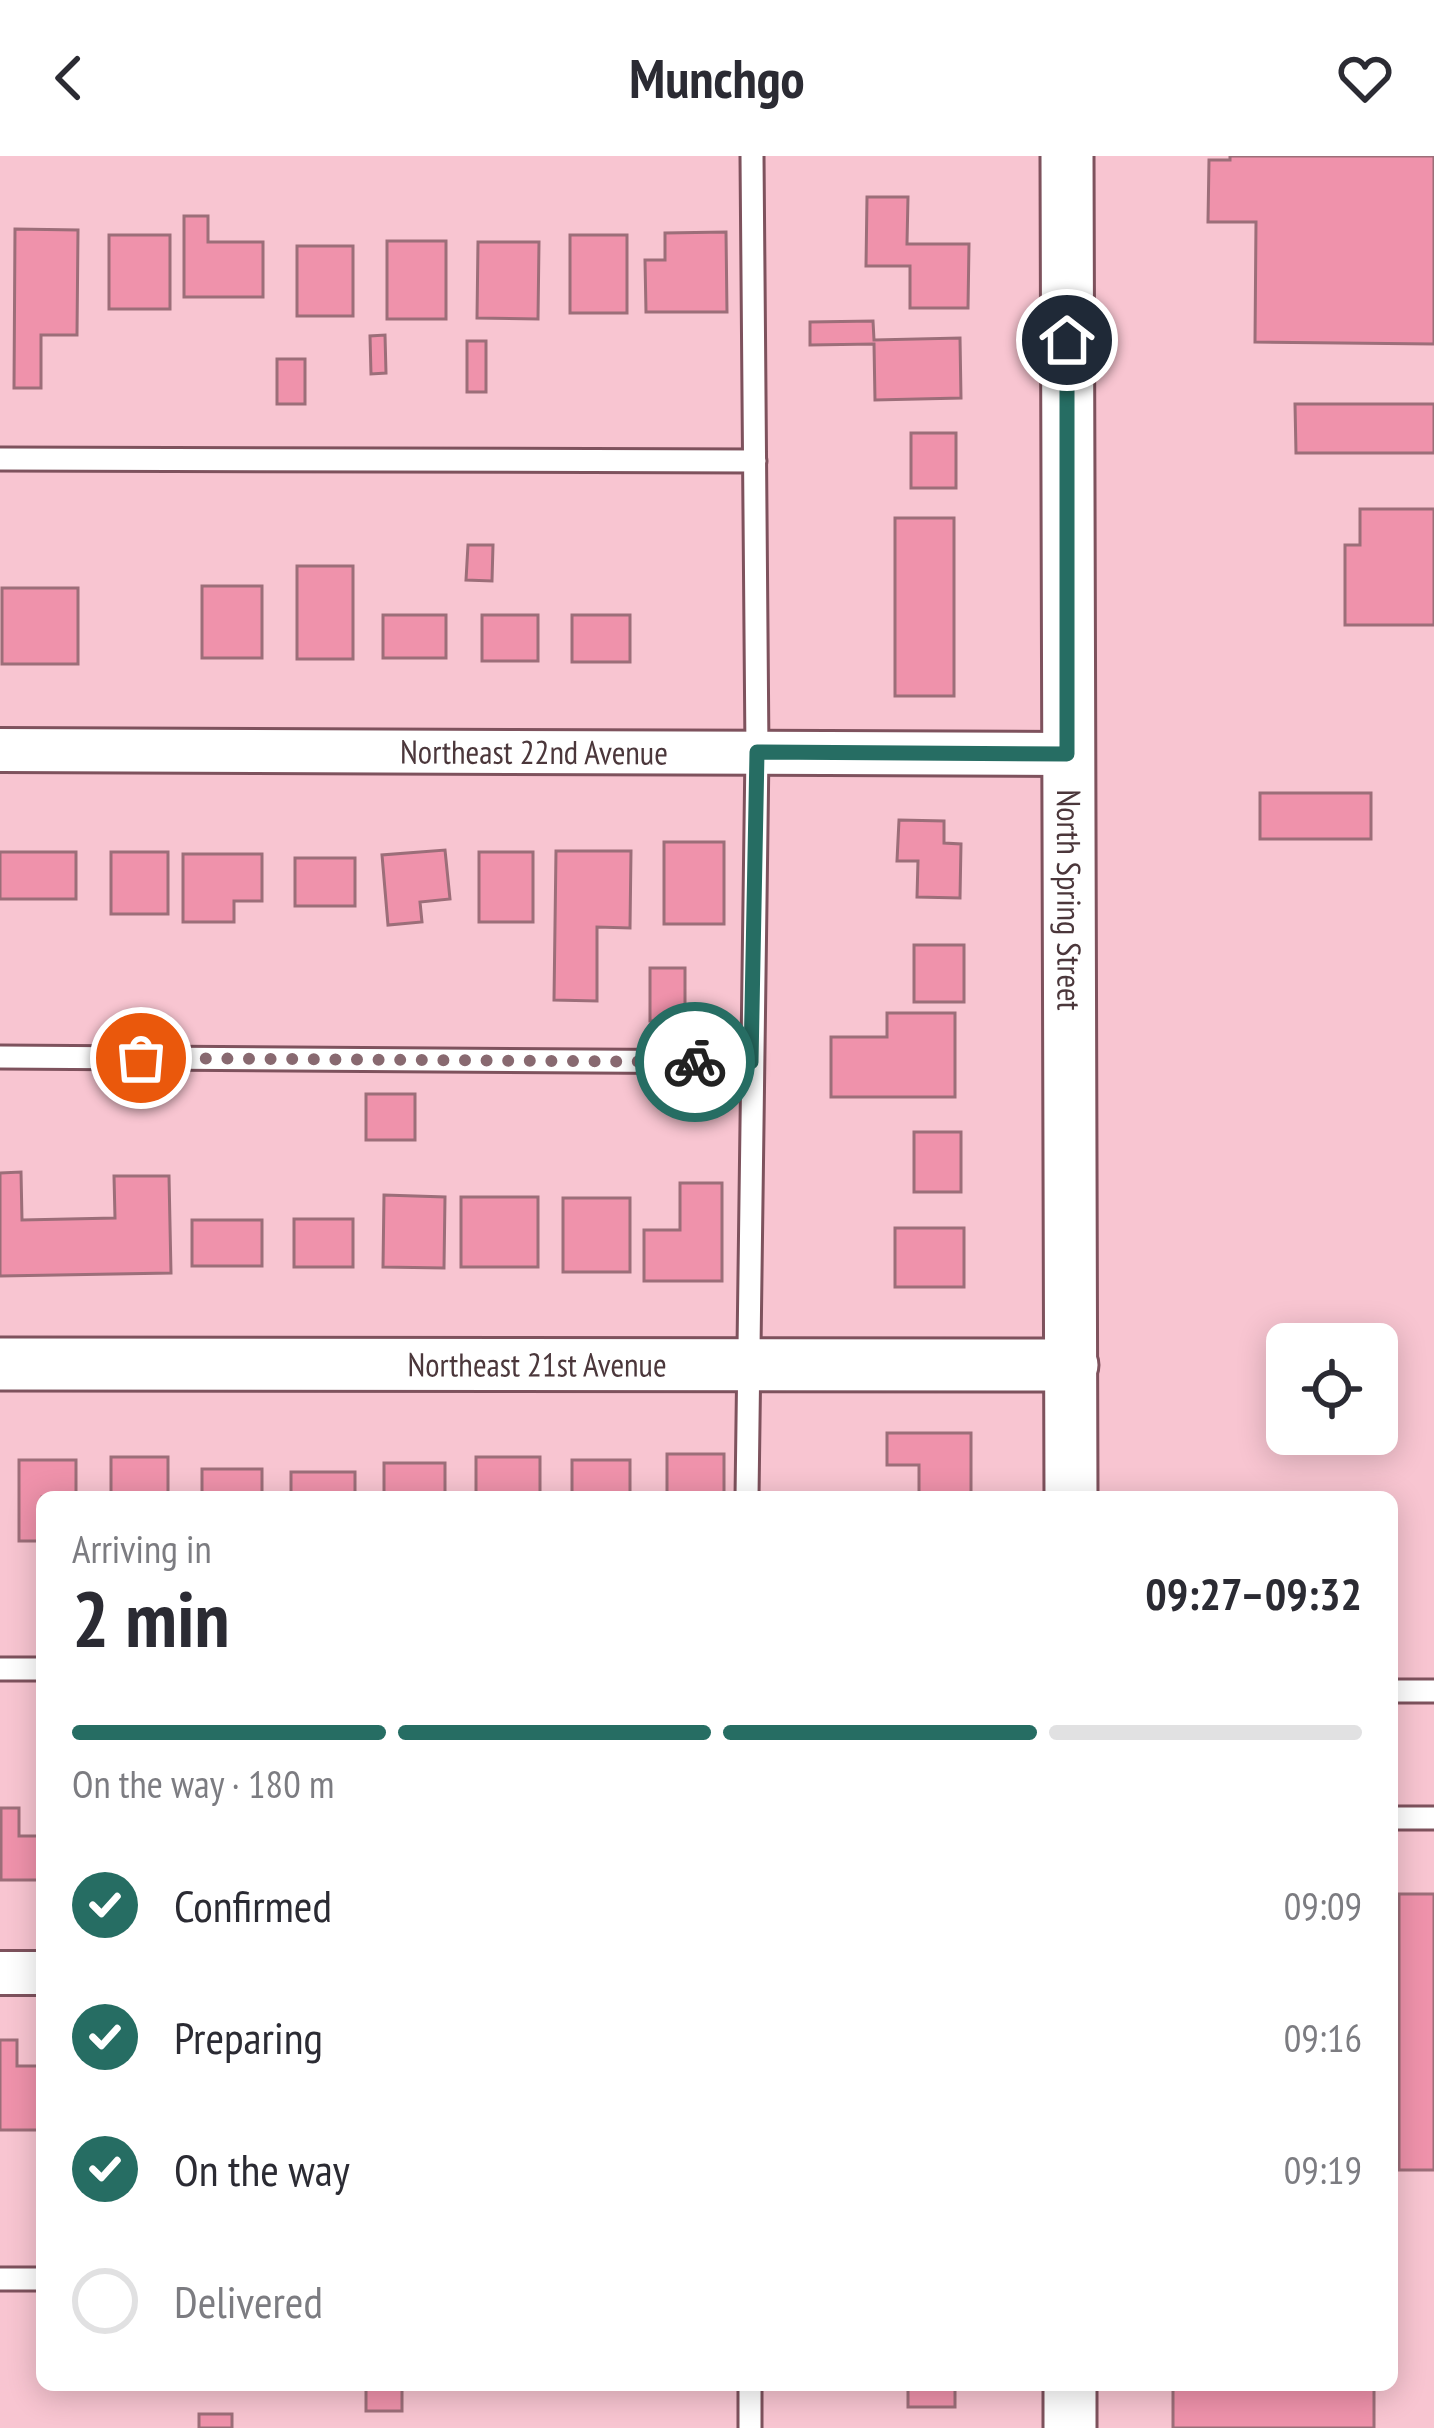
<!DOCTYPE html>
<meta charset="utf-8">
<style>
body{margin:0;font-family:"PT Sans Narrow",sans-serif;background:#f2f2f3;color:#2b2b33;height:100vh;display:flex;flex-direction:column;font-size:45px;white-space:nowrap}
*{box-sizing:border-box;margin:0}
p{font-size:39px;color:#7c7c81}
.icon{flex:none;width:66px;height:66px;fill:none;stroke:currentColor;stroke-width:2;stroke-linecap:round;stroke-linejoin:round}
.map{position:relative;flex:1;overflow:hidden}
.sheet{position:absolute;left:36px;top:1335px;width:1362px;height:900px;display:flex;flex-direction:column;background:#fff;border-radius:18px;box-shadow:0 6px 30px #0003}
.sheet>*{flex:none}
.fabs{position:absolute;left:1266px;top:1167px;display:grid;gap:24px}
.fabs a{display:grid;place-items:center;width:132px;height:132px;border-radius:18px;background:#fff;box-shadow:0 6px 30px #0003;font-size:60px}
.pin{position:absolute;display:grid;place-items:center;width:102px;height:102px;color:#fff;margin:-51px;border:6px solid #fff;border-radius:50%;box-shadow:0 3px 12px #0007}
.courier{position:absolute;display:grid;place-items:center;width:120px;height:120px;margin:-60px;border:9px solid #266d63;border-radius:50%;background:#fff;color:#222;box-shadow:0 3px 15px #0007}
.summary em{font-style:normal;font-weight:800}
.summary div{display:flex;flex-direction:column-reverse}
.summary{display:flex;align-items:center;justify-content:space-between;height:204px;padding:0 36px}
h1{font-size:78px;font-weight:800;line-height:90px}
.bar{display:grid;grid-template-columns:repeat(4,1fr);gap:18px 12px;align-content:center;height:144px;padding:0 36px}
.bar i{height:15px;border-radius:9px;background:#e1e1e2}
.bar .on{background:#266d63}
.bar p{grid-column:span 4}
ol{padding:0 36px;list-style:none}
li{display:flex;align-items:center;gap:36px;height:132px}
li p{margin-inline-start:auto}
li .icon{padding:12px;border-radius:50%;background:#266d63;color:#fff;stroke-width:4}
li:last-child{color:#7c7c81}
li i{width:66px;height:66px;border:6px solid #e1e1e2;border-radius:50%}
header{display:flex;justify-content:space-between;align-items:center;height:156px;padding:0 36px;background:#fff;font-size:54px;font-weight:800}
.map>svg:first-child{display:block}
.building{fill:#ef92ab;stroke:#9c6e79;stroke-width:3}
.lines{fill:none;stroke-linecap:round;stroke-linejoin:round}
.service-casing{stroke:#7e525d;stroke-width:27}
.minor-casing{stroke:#7e525d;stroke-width:48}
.tertiary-casing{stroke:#7e525d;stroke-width:57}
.service{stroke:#fff;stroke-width:21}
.minor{stroke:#fff;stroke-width:42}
.tertiary{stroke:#fff;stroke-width:51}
.done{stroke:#886970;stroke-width:12;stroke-dasharray:0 21.6}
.route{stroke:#266d63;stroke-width:15}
.labels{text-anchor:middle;stroke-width:12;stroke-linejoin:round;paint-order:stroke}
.street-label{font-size:33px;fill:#4b373b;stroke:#ffd5df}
</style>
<header><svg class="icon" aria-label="back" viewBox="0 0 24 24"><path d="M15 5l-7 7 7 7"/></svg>Munchgo<svg class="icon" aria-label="heart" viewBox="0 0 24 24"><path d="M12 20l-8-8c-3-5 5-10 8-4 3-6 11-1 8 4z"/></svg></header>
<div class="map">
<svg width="1434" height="2272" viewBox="0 0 1434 2272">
<rect width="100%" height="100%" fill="#f8c5d1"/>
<path class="building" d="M1230 0H1434V188L1255 186 1256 66H1208L1209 4H1230Z
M867 41H908L907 88H969L968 152H910V110H866Z
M184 60H208V86H263V141H184Z
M15 73 78 74 77 179H41V232H14Z
M726 76 727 156H646L645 104H665V77Z
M109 79H170V153H109Z
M570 79H627V157H570Z
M387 85H446V163H387Z
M478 86H539L538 163 477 162Z
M297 90H353V160H297Z
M873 165 874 184 960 182 961 242 875 244 874 188 810 189V166Z
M385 179 386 217 371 218 370 180Z
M467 185H486V236H467Z
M277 203H305V248H277Z
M1295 248H1434V297H1296Z
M911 277H956V332H911Z
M1360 353H1434V469H1345V389H1360Z
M895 362H954V540H895Z
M468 389H493L492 425 466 424Z
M297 410H353V503H297Z
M202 430H262V502H202Z
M2 432H78V508H2Z
M383 459H446V502H383Z
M482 459H538V505H482Z
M572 459H630V506H572Z
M1260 637H1371V683H1260Z
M899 664 944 665V687L961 688 960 742 917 741 918 705H897Z
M664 686H724V768H664Z
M445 694 450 743 420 746 422 766 388 769 382 699Z
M556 695H631L630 772 597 771V845L554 844Z
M0 696H76V743H0Z
M111 696H168V758H111Z
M479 696H533V766H479Z
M183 698H262V745H234V766H183Z
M295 702H355V750H295Z
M914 789H964V846H914Z
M650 812H685V865H650Z
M887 857H955V941H831V881H887Z
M366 938H415V984H366Z
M914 976H961V1036H914Z
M21 1016 22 1064 115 1062 114 1020H169L171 1117 0 1120V1017Z
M680 1027H722V1125H644V1074H680Z
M384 1039 445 1041 444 1112 383 1111Z
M461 1041H538V1111H461Z
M563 1042H630V1116H563Z
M294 1063H353V1111H294Z
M192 1064H262V1110H192Z
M895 1072H964V1131H895Z
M887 1277H971V1341H919V1309H887Z
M667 1298H724V1341H667Z
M111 1301H168V1341H111Z
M476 1301H540V1341H476Z
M19 1304H76V1341H42V1385H19Z
M572 1304H630V1341H572Z
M384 1307H445V1341H384Z
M202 1313H262V1341H202Z
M291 1316H355V1341H291Z
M1 1652H19V1680H42V1724H1Z
M1399 1738H1434V2014H1399Z
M0 1884H17V1910H42V1974H0Z
M366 2229H402V2255H366Z
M908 2229H955V2251H908Z
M1173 2229H1374V2272H1173Z
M199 2258H232V2272H199Z"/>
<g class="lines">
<g class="service-casing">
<path id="service" d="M0 303 755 305
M0 901 751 906
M747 1341 757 596 752 0
M0 1513H42
M1392 1535H1434
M1392 1662H1434
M0 2123H42
M750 2229V2272"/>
</g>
<g class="minor-casing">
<g id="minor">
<path id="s1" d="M0 594 1067 598"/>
<path d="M0 1817H42"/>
</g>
</g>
<g class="tertiary-casing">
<g id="tertiary">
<path id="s2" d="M1067 0 1071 1341"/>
<path id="s3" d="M0 1208 1072 1209"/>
<path d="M1070 2229V2272"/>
</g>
</g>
<use href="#service" class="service"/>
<use href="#minor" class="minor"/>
<use href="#tertiary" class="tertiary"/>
</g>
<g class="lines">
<path class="done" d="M141 902 695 906"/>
<path class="route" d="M695 906H751L757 596 1067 598V184"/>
</g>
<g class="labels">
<g class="street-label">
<text dy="12" stroke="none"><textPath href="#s1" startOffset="534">Northeast 22nd Avenue</textPath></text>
<text dy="12" stroke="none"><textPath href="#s2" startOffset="744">North Spring Street</textPath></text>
<text dy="12" stroke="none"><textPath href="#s3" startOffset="537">Northeast 21st Avenue</textPath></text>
</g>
</g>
</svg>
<div class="fabs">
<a><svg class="icon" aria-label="locate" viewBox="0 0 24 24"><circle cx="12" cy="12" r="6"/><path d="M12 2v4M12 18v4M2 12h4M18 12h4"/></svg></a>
</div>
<div class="pin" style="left:141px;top:902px;background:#ea580c"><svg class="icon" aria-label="bag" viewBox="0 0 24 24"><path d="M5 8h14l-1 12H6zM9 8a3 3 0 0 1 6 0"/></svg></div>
<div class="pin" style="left:1067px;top:184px;background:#1f2937"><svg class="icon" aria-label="home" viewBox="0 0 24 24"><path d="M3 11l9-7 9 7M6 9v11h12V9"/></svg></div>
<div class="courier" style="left:695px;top:906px"><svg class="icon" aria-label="bike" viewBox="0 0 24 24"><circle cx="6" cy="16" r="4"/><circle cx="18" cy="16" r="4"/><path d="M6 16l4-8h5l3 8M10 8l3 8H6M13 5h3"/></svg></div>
<section class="sheet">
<div class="summary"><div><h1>2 min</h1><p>Arriving in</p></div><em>09:27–09:32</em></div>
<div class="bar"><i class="on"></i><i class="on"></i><i class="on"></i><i></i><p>On the way · 180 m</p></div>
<ol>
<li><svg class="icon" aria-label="check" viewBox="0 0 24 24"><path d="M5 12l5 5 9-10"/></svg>Confirmed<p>09:09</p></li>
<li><svg class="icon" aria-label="check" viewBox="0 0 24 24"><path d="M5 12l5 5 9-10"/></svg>Preparing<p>09:16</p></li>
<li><svg class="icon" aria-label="check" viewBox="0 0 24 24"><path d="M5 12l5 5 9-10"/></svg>On the way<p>09:19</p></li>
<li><i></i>Delivered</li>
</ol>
</section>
</div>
